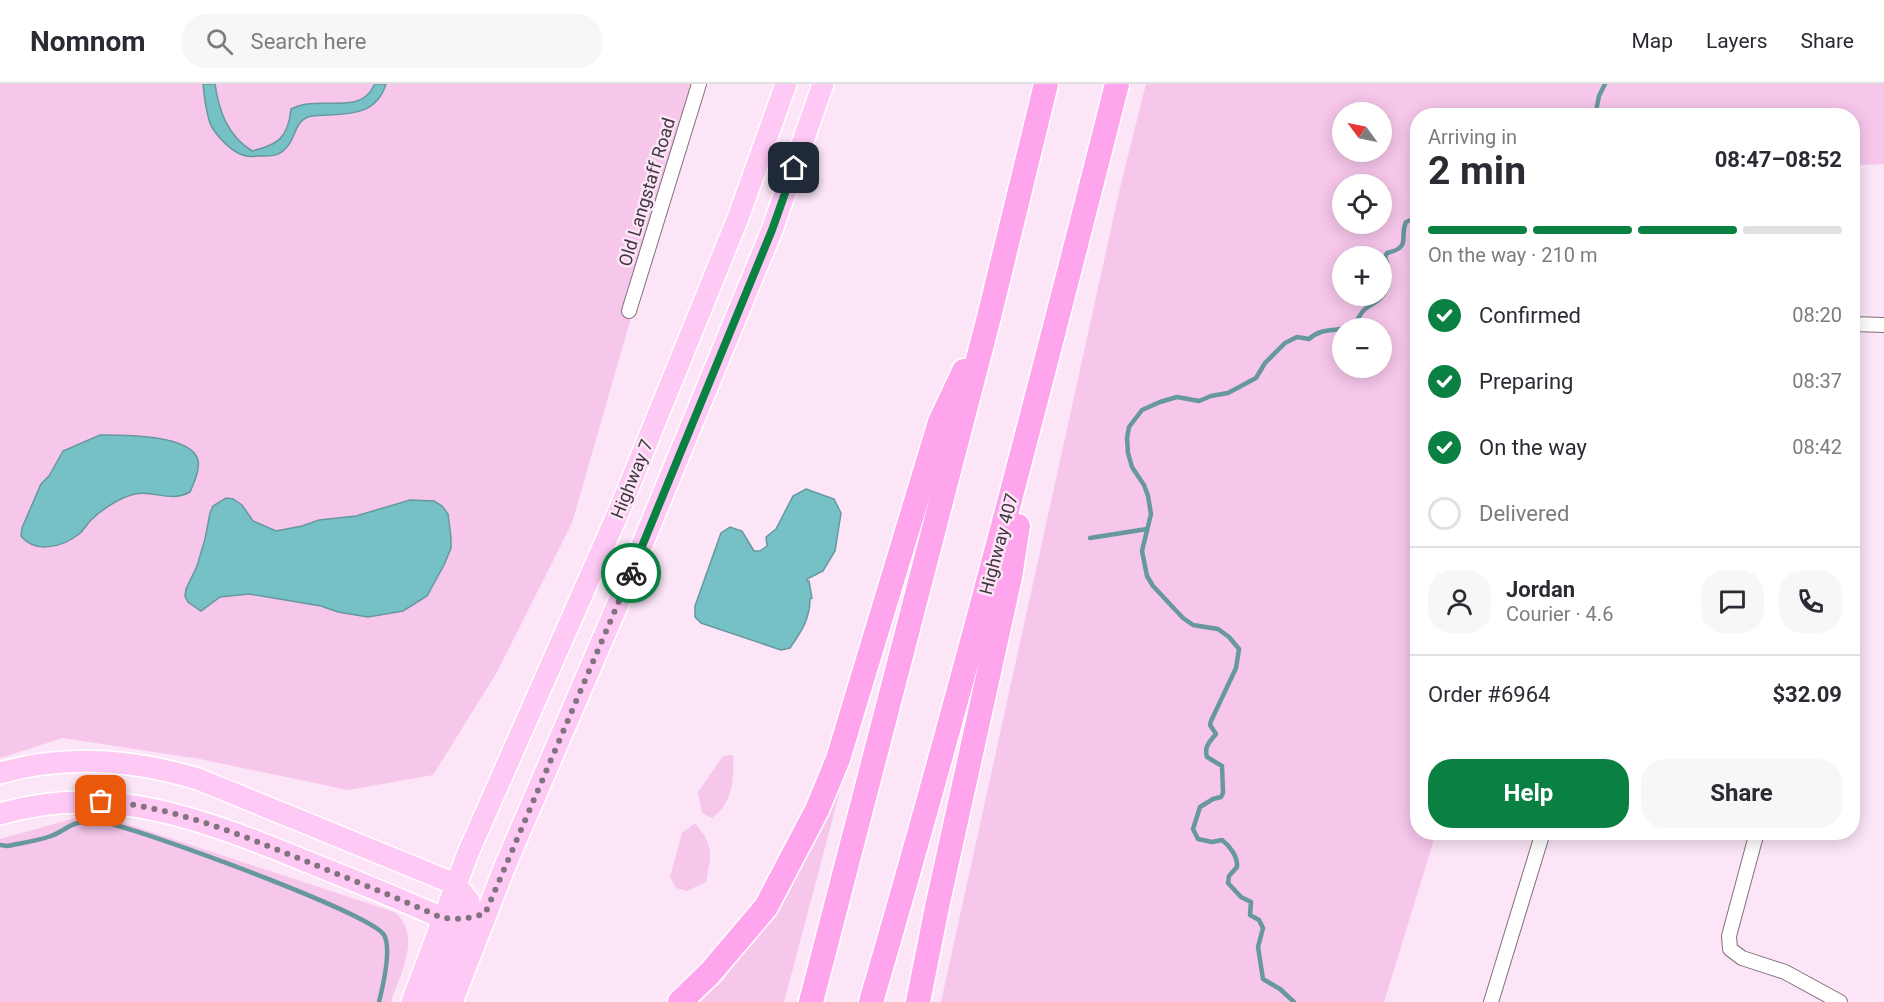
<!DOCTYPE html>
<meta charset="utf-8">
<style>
body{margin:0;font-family:Roboto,sans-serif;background:#f7f7f7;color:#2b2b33;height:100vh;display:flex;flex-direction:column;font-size:22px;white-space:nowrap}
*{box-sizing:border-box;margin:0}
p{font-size:20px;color:#7c7c81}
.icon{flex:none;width:33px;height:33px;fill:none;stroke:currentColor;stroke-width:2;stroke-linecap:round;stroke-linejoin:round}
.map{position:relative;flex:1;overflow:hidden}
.panel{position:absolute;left:1410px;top:24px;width:450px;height:732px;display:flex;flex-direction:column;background:#fff;border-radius:24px;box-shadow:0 3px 15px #0003}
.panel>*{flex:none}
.needle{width:39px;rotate:303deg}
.fabs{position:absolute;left:1332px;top:18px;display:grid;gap:12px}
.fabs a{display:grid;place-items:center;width:60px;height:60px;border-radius:50%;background:#fff;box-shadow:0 3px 15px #0003;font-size:30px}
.pin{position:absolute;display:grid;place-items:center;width:51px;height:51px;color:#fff;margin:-26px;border-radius:12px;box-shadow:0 3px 9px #0006}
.courier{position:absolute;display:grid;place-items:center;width:60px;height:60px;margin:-30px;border:4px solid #0b8043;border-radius:50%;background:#fff;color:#222;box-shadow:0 2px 8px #0007}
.head em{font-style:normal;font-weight:700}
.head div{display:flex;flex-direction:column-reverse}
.head{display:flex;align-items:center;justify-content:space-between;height:102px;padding:0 18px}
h1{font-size:39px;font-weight:700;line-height:45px}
.bar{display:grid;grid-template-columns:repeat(4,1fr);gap:9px 6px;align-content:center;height:72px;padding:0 18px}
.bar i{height:8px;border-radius:4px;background:#e1e1e2}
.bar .active{background:#0b8043}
.bar p{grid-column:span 4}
.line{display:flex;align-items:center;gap:15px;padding:0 18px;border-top:2px solid #e1e1e2}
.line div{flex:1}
.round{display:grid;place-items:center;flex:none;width:63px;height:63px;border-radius:24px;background:#f7f7f7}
ol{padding:0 18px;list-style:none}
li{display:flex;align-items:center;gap:18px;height:66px}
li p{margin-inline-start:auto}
li .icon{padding:6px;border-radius:50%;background:#0b8043;color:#fff;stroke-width:4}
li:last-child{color:#7c7c81}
li i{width:33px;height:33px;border:3px solid #e1e1e2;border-radius:50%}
.primary-button{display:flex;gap:12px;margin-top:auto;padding:12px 18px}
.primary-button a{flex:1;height:69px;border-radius:24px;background:#0b8043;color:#fff;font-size:24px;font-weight:700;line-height:69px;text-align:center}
.primary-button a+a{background:#f7f7f7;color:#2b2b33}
header{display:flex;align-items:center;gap:36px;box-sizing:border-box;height:84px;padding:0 30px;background:#fff;border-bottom:2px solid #e1e1e2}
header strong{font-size:28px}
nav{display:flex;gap:33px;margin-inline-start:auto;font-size:21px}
.search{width:420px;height:54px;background:#f7f7f7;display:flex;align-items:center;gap:15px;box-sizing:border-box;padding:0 21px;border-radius:24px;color:#7c7c81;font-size:22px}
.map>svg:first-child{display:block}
.green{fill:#f6c6eb;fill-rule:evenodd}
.water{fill:#76c1c6;stroke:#66989d;stroke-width:1.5}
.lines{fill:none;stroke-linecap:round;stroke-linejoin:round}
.stream{stroke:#66989d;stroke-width:4.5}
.minor-casing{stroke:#836f7e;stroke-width:16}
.primary-casing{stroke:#fff;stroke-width:24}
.motorway-casing{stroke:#fff;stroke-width:27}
.minor{stroke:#fff;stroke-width:14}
.primary{stroke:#fec9f4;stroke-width:21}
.motorway{stroke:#fea5ed;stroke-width:24}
.done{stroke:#81747e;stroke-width:6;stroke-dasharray:0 10.8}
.route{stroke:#0b8043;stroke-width:8}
.labels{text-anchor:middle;stroke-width:5;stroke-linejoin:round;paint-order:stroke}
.street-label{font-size:18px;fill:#3f373d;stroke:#fce5f6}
</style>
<header>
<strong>Nomnom</strong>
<div class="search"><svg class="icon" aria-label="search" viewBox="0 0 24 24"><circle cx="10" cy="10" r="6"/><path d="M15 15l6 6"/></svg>Search here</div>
<nav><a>Map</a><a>Layers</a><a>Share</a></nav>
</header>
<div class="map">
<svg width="1884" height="918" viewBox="0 0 1884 918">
<rect width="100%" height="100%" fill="#fce5f6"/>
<path class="green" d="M0 0H698L572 439 497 588 433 691 348 706 200 675 63 654 0 674Z
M1146 0H1884V80L1853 81 1852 32H1418V748L1436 749 1384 918H941L1120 104ZM1342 28H1382V68H1342ZM1342 100H1382V140H1342ZM1342 172H1382V212H1342ZM1342 244H1382V284H1342Z
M733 671C734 695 733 719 712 734L702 729 698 708 723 672Z
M849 673 784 918H700L724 895 791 803Z
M94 729 382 824C387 826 396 828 399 832 420 856 399 893 391 918H0V755Z
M695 739C715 764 711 769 706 798L687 807 676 804 670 793 682 749Z"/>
<path class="water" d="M203 0H215C219 27 227 51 252 67 278 61 288 54 291 25 314 12 349 27 366 12 370 10 372 4 375 0H386C375 36 340 29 312 32 293 35 297 56 284 66 277 73 268 72 258 72 252 73 246 73 240 70 229 65 212 48 209 36 206 25 204 12 203 0Z
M100 351C121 351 191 350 198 376 200 386 194 399 190 408 170 419 154 406 135 410 121 413 102 425 91 436 87 440 84 446 79 450 63 463 35 470 21 452L22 444 41 400 49 392 63 367Z
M806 405 834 415 841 429 835 467 823 487 807 495V497H809L812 514 810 515C810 535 801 548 790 564L781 566 701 539 695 533V522L721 449 730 443 742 447 754 467H760L767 462 766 453 776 445 793 412Z
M226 414 233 415 242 421 253 437 276 447 302 442 319 436 356 432 410 416 434 417 442 422 448 430 451 454V464L444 481 427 512 403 527 368 533 338 528 321 522 249 510 220 513 201 527 188 518 185 512 186 505 197 482 205 455 210 429 213 422Z"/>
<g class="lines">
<path class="stream" d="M1595 32 1599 12 1605 0
M1090 454 1147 445
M0 761 7 762C22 759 37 757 51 752 63 748 71 738 84 738 91 738 100 738 107 739 142 746 371 829 384 851 392 865 383 902 379 918
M1294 918 1280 905 1263 895 1258 863 1263 844 1259 836 1250 831 1251 818 1241 813 1228 799 1229 792 1237 783C1238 773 1230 762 1222 756L1212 758 1198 755 1193 745 1200 723 1213 715 1221 713 1223 709 1222 682 1207 673C1204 663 1209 658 1216 650L1210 641 1211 637 1236 584 1239 565 1229 553 1218 545 1193 541 1183 534 1153 502 1147 492 1142 467 1151 430 1148 412 1144 401 1132 383 1128 369 1127 354 1129 343 1142 326 1160 318 1177 313 1199 317 1211 312 1228 309 1256 294 1265 279 1285 259 1297 253 1309 255C1325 241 1337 250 1352 241 1358 237 1360 230 1364 226 1367 223 1372 221 1376 218 1392 206 1392 190 1385 173L1387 169C1412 163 1399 154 1406 138L1418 133"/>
<g class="minor-casing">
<path id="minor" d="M629 227 699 0
M1852 240 1884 241
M1757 748 1729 852 1730 865 1742 874 1785 888 1840 918
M1491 918 1543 748"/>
</g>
<g class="primary-casing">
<path id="primary" d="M0 689C66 670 132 675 198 695L455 800 469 817 431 918
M0 730C109 697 207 737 308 778 352 796 398 814 442 834H454
M412 918 468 769 619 427 738 134 786 0
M452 918 505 782 616 524 772 146 823 0"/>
</g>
<g class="motorway-casing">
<path id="motorway" d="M680 918 710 889 766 823 817 726 838 675 940 338 964 287
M811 918 989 233 1046 0
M871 918C960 614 1039 307 1117 0
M918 918 937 823 1010 493 1018 442"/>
</g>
<use href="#minor" class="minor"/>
<use href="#primary" class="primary"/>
<use href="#motorway" class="motorway"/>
</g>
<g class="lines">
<path class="done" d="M101 717C172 722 238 750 303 776 349 795 396 813 442 834L463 835 485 830 631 489"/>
<path class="route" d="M631 489 772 146 794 84"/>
</g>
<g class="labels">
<g class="street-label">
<text transform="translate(647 108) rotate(-73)" y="6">Old Langstaff Road</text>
<text transform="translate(632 395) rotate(-68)" y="6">Highway 7</text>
<text transform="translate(999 460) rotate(-75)" y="6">Highway 407</text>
</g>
</g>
</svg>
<div class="fabs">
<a><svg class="needle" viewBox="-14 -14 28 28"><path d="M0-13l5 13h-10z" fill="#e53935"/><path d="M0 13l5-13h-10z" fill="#7c7c81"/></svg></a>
<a><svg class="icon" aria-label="locate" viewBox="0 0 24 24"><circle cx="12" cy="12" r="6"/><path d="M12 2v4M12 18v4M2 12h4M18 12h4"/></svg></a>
<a>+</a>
<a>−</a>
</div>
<div class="pin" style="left:101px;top:717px;background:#ea580c"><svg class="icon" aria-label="bag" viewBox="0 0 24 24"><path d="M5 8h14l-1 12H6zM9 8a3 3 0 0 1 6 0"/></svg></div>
<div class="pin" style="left:794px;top:84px;background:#1f2937"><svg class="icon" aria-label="home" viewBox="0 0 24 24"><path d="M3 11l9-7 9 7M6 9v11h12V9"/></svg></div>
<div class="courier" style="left:631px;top:489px"><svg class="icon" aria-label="bike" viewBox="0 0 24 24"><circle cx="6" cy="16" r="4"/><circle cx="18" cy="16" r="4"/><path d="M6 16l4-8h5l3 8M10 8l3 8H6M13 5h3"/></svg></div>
<section class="panel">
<div class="head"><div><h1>2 min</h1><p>Arriving in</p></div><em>08:47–08:52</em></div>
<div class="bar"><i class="active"></i><i class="active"></i><i class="active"></i><i></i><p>On the way · 210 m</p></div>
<ol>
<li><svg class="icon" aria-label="check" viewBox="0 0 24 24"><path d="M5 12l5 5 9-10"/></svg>Confirmed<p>08:20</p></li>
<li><svg class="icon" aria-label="check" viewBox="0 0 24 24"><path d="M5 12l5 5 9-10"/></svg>Preparing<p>08:37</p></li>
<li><svg class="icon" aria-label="check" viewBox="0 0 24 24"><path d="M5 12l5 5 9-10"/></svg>On the way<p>08:42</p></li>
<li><i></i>Delivered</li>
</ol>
<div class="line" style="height:108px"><a class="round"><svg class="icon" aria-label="person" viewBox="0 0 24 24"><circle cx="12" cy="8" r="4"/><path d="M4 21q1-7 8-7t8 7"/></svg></a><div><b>Jordan</b><p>Courier · 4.6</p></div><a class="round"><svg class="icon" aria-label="chat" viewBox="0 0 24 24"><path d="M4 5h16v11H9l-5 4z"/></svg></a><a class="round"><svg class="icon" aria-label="phone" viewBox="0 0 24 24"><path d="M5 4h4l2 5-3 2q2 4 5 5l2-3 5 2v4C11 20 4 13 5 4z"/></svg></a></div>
<div class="line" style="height:78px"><div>Order #6964</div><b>$32.09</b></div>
<div class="primary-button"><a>Help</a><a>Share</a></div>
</section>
</div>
